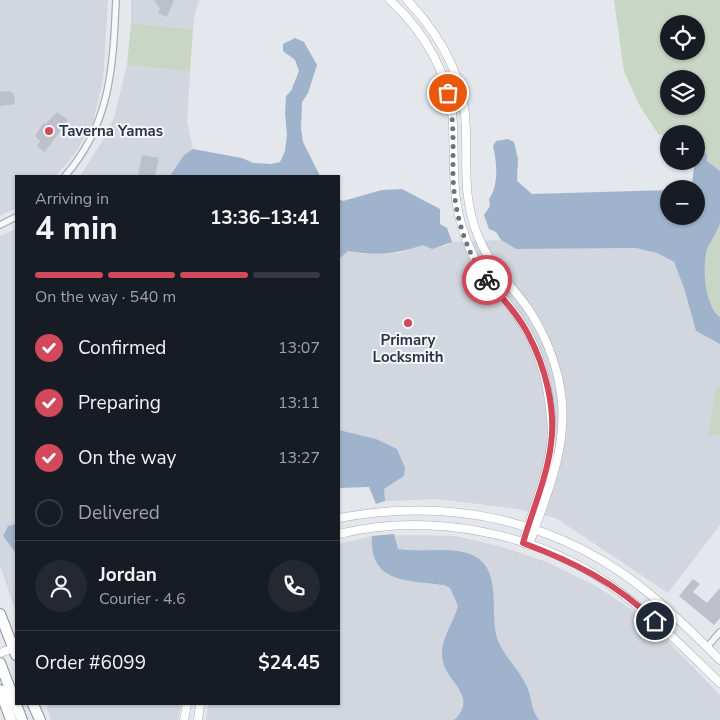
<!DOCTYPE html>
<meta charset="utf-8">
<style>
body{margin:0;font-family:"Nunito Sans",sans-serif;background:#242831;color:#f1f3f6;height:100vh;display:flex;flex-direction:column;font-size:19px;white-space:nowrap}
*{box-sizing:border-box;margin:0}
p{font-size:16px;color:#9ea1a6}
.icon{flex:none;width:28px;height:28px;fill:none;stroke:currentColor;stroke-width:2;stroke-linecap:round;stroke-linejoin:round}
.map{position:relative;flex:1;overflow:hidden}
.side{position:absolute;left:15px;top:175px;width:325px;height:530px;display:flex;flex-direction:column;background:#171b24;border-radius:0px;box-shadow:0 1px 4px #0004}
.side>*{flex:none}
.tools{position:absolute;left:660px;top:15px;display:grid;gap:10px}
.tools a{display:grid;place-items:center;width:45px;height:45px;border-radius:50%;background:#171b24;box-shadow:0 1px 4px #0004;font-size:25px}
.pin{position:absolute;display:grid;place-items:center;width:42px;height:42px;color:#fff;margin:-21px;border:2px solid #fff;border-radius:50%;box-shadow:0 1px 5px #0007}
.courier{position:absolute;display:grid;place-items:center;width:50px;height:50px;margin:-25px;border:4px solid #d1495b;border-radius:50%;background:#fff;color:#222;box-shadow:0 1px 6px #0007}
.head em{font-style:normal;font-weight:700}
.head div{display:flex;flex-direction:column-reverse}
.head{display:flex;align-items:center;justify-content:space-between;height:85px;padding:0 20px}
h1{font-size:32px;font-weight:700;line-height:38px}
.bar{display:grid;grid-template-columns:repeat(4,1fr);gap:8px 5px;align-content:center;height:60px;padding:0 20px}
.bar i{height:6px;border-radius:4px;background:#363941}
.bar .active{background:#d1495b}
.bar p{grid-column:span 4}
.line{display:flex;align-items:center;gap:12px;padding:0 20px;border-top:1px solid #363941}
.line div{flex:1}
.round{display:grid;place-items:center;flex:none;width:52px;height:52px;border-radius:26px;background:#242831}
ol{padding:0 20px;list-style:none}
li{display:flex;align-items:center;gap:15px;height:55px}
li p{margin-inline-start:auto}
li .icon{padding:5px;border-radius:50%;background:#d1495b;color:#fff;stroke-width:4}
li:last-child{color:#9ea1a6}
li i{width:28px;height:28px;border:2px solid #363941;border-radius:50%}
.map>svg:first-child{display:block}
.built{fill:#d2d6de}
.green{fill:#c9d6c5;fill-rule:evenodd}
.water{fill:#9fb4cc}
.building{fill:#bbc0ca}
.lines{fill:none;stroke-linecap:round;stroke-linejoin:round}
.street-casing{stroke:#a9aeb7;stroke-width:8}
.secondary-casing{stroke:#a9aeb7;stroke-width:9}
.highway-casing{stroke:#8b94a3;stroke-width:12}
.street{stroke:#f7f8fa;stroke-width:5.5}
.secondary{stroke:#fff;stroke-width:8}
.highway{stroke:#fff;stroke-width:10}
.done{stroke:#6c737f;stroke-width:5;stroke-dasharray:0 9}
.route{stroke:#d1495b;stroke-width:6}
.poi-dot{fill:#d1495b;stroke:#f4f6f9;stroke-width:2}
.labels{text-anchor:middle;stroke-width:4;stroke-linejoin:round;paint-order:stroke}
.poi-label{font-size:15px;font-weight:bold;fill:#2b3445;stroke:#f4f6f9;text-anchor:start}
</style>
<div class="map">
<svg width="720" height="720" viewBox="0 0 720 720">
<rect width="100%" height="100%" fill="#e4e7ec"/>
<path class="built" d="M0 0H108L103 80 93 122 75 154 56 176H16V208L0 216Z
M131 0H200L195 12 193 29 131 23Z
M127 65 190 72 187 122 193 149 184 155 170 176H80L103 140 114 118Z
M16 229V612L0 566V236Z
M501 240 516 249 636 248 657 253 674 262 684 288 696 331 720 344V385L715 389 708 434 720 436V525L668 593 556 518 517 509 438 499 385 501 383 489 404 476 376 439 339 430V259L348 251 363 254 399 253 423 244 445 246 452 242Z
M411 535 455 536 499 546 547 562 596 586 646 619 720 695V720H206L208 704H339V544L372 536Z
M49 704H181L178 720H51L47 708Z"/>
<path class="green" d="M614 0H720V171L707 161 706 154 696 148V134H669V136L658 134 638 103 624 71ZM669 24H696V51H669ZM669 79H696V106H669Z
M131 23 193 29 190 72 127 65Z
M720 222V317C705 306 702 268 707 251 710 241 716 231 720 222Z
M720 385V436L708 435 715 389Z"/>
<path class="water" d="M295 38 304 42 317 65 308 93 302 102 301 129 303 142 320 176H170L184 155 193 149 242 158 253 163 271 164 280 162 285 151 287 135 285 113 286 96 291 91 299 71 295 60 283 51V44Z
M508 139 514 142 518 159 517 181 532 194 669 190V216H696V189H686L692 183 696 152 701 151 707 154V161L720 171C720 185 720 208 720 222 718 232 710 241 707 250 702 268 705 306 720 317V344L696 331 684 288 674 262 657 253 636 248 516 249 501 240 496 232 489 229 484 215 490 206 489 199C499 185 497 162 493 146L496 141Z
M402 189 440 209V224L447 228 452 242 432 249 423 245C396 254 376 256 348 251L339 259V199L343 201 382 190Z
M339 430 376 439 397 449 405 468 404 476 384 489 385 501 376 504 369 487 339 488Z
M16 524V553L3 536 8 526Z
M394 534 398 549C422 553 448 546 470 554 506 568 487 616 499 643 507 660 523 674 529 692 533 705 531 708 539 720H454C479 697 447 682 443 662 438 641 453 625 458 606L450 588 444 585C409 580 369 584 372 536Z"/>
<path class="building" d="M154 0H174L167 17 158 13 160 9Z
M10 91 11 93H14L15 104 0 106V92Z
M57 112 68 120 45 152 37 146 40 141 35 136 44 122 45 124Z
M142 155 159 158 155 176H138Z
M693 579 700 584 693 592 707 603 720 588V618L714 625 679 596Z"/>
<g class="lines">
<g class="street-casing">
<path id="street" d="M65 176C111 124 113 66 116 0
M0 225 16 217
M707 647 720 632"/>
</g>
<g class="secondary-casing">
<path id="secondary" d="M390 0C425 32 451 77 453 125 455 174 450 204 471 251 482 276 501 294 517 316 534 339 545 370 549 400 551 414 553 430 551 445 547 478 532 511 523 543
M407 0C442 37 466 80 466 131 467 170 463 199 478 236 491 268 508 281 527 307 546 335 559 369 562 402 566 454 545 498 529 545
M339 518C452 497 561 520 651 595 675 615 698 638 720 660
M339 534C429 512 538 532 613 587 652 615 686 650 720 683
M0 653 16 647
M184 720 187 704
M198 720 200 704"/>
</g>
<g class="highway-casing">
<path id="highway" d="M0 614 16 655
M0 663 22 720
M0 690 11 720
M33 704 40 720"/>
</g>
<use href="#street" class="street"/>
<use href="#secondary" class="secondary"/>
<use href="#highway" class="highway"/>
</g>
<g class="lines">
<path class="done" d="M448 93C454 117 453 141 453 166 452 204 463 249 487 280"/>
<path class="route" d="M487 280C501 297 518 314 528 334 545 366 556 408 551 444 547 478 532 511 523 543 574 562 616 583 655 621"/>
</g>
<g class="poi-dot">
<circle cx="49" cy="131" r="5"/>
<circle cx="408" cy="323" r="5"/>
</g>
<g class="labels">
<g class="poi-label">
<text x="59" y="136">Taverna Yamas</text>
<text x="408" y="345" text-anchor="middle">Primary<tspan x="408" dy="17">Locksmith</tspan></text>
</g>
</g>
</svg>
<div class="tools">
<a><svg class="icon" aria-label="locate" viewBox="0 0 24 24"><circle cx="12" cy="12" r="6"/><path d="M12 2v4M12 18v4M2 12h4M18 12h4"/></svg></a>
<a><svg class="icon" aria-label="layers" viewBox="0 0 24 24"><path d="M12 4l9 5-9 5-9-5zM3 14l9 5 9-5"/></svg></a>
<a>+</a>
<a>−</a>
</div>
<div class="pin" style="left:448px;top:93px;background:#ea580c"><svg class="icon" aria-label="bag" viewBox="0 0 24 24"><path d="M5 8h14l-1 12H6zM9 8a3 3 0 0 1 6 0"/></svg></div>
<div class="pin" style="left:655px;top:621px;background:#1f2937"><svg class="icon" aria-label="home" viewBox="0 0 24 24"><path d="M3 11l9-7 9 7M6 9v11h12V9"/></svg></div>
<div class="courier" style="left:487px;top:280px"><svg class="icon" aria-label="bike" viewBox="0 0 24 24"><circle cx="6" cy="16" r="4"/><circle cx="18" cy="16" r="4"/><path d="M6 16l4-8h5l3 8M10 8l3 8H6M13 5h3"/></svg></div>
<section class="side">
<div class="head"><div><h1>4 min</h1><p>Arriving in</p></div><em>13:36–13:41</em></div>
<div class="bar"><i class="active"></i><i class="active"></i><i class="active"></i><i></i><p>On the way · 540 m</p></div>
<ol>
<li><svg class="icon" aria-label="check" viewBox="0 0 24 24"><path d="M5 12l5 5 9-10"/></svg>Confirmed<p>13:07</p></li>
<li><svg class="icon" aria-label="check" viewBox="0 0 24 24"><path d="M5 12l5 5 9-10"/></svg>Preparing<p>13:11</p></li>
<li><svg class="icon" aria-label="check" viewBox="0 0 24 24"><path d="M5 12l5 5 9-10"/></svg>On the way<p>13:27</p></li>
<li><i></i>Delivered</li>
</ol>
<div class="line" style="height:90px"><a class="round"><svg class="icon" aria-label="person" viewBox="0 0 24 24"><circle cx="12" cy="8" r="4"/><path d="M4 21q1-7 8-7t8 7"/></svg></a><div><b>Jordan</b><p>Courier · 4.6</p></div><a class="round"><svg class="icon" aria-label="phone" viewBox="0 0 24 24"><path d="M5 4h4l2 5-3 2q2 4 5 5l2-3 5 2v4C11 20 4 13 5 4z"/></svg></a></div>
<div class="line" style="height:65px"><div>Order #6099</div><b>$24.45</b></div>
</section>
</div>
